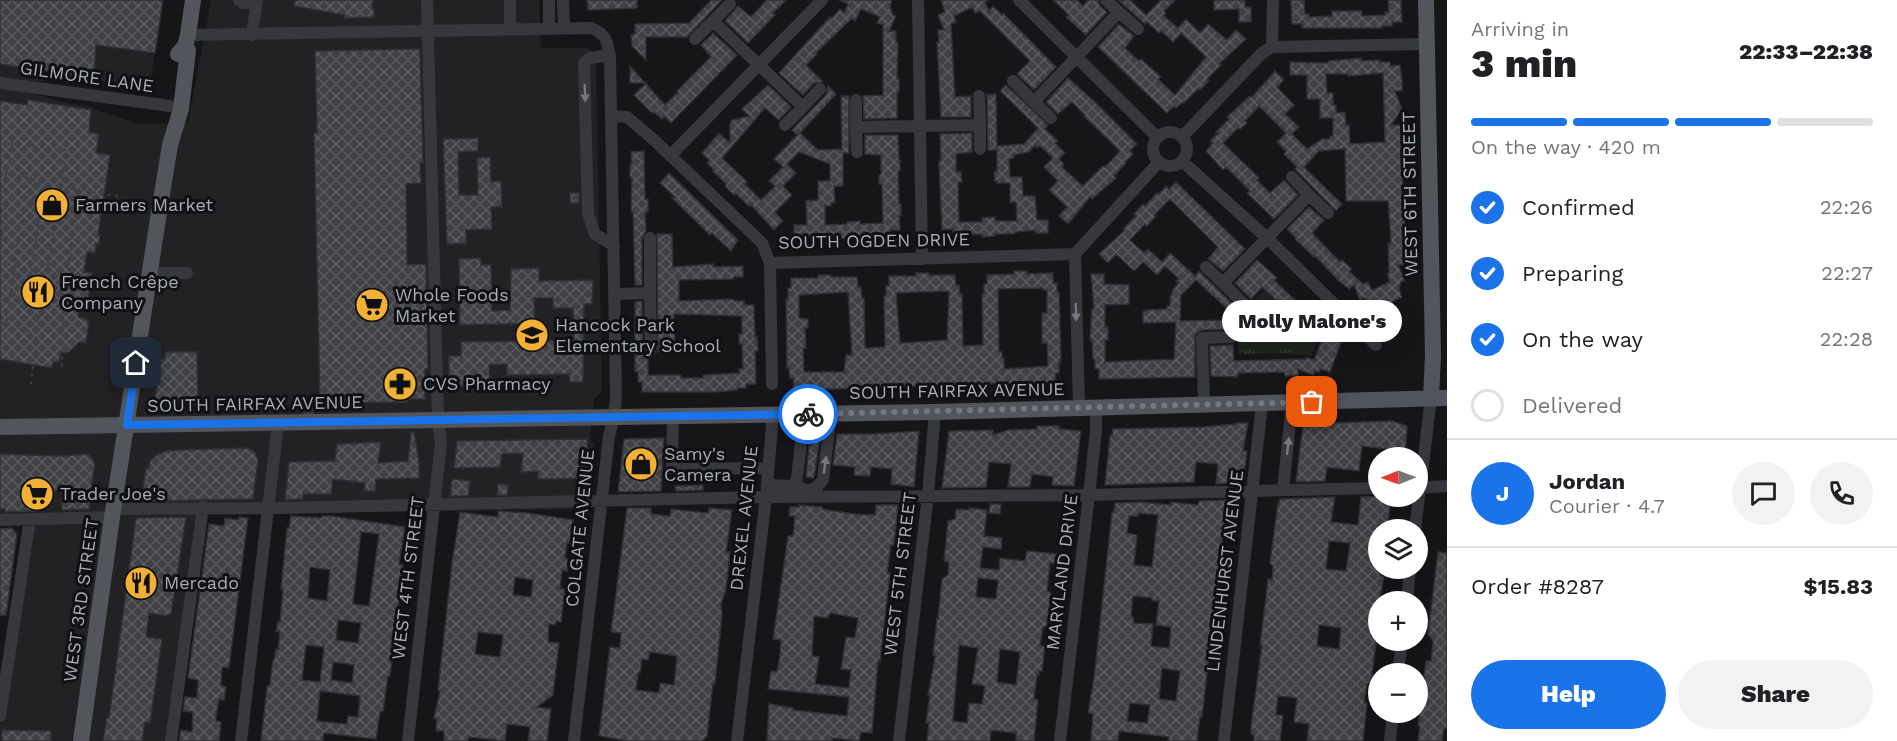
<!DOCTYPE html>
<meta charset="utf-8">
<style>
body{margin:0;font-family:"Work Sans",sans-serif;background:#f2f2f2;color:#202124;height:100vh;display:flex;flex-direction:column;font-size:22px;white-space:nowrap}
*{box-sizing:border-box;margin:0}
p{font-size:20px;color:#757577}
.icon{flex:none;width:33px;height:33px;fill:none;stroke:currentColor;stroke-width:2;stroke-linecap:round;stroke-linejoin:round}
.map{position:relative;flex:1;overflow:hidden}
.panel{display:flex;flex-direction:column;background:#fff;width:450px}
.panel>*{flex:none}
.needle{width:39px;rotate:269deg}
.controls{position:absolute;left:1368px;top:447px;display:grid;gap:12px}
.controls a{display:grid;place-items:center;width:60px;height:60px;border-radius:50%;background:#fff;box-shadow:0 6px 24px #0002;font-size:30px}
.pin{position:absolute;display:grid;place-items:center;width:51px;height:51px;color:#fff;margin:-26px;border-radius:12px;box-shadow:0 3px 9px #0006}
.courier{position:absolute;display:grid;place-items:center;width:60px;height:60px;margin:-30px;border:4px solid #1a73e8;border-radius:50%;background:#fff;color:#222;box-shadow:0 2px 8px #0007}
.bubble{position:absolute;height:42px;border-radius:21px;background:#fff;box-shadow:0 6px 24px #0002;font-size:20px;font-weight:800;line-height:42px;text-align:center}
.summary em{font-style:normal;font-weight:800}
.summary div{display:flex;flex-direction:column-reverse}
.summary{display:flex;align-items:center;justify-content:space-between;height:102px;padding:0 24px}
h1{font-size:39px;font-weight:800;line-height:45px}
.bar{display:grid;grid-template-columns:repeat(4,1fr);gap:9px 6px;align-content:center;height:72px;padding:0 24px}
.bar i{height:8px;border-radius:4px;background:#e0e0e0}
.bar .selected{background:#1a73e8}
.bar p{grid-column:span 4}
.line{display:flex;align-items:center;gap:15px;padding:0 24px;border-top:2px solid #e0e0e0}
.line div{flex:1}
.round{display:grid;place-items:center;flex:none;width:63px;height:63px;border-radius:32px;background:#f2f2f2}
ol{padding:0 24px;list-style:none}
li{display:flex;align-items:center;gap:18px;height:66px}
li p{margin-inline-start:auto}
li .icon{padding:6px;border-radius:50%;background:#1a73e8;color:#fff;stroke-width:4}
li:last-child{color:#757577}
li i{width:33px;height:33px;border:3px solid #e0e0e0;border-radius:50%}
.primary-button{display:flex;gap:12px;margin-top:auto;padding:12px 24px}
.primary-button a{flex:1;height:69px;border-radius:36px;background:#1a73e8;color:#fff;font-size:24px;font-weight:800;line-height:69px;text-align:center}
.primary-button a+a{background:#f2f2f2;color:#202124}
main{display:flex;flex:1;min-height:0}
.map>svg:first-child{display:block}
.built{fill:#222225}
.grass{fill:url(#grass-tufts)}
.building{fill:url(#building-cross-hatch);stroke:#303034;stroke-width:1.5;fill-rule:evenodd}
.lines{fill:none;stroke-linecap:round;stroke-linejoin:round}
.path{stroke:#3d3f44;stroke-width:2;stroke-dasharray:3 4.5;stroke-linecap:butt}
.minor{stroke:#37383d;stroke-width:12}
.major{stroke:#53555c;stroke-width:16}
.oneway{fill:#757881}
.done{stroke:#757880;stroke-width:6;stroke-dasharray:0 10.8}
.route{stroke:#1a73e8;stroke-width:8}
.labels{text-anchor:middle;stroke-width:6;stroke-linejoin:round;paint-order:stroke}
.street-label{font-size:18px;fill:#a8adb8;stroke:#111113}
.poi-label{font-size:18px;fill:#a8adb8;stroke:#111113;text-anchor:start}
</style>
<main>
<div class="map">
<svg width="1447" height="741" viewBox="0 0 1447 741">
<defs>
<pattern id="grass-tufts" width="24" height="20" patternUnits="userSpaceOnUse" patternTransform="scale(1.5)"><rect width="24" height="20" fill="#1e261f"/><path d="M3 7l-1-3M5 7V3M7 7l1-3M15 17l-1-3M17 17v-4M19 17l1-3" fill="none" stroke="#3c433d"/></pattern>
<pattern id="building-cross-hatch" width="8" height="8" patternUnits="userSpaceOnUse" patternTransform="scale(1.5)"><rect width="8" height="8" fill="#404145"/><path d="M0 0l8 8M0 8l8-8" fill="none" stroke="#595a5e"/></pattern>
</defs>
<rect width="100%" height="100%" fill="#161618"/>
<path class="built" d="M0 0H163L150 84 89 81H0Z
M211 0H539L541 48H588L593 51 596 57 602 392 594 399 590 440 594 444 586 509 207 514 174 741H0V702L25 522H0V85L72 104 93 107V109L139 124 188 123Z"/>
<path class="grass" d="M1264 290 1289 315 1288 317 1296 324 1298 323 1311 338 1317 341 1311 356 1289 353 1239 354 1237 319Z"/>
<path class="building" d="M0 0H163L155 53 96 45 94 76H90V77L0 64Z
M295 0H373L372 9H374V17L344 18 345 15 294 6Z
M587 0H637V8L588 10Z
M711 0H722L687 37H646V60L632 46 631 35 635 34V24L689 23Z
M767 0H786L773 13 775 15 748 43 725 21 738 6 751 17Z
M839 0H892L890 7 893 15 896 16 889 31H896V43H898L897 79H899V92H897V118L864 119 863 96 883 95V25L877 23 880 17 861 9 855 21 852 18 816 53 817 54 806 65 823 82 814 83 803 95 779 73 830 17 832 18 840 9 844 13 848 4Z
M941 0H989L985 2 989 11 993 6 1002 15 1003 13 1056 67 1034 90 1017 74 1030 61 980 11 975 13 972 7 954 16 956 22 951 24 955 97 971 96V117H941L937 42H939L938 30H944L938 15 945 12Z
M1053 0H1077L1083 6 1088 0H1098L1100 6 1107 12 1086 35 1066 17 1069 15Z
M1118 0H1130L1146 15 1161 0H1175L1164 11 1166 13 1164 16 1178 28 1186 19 1200 33 1208 24 1227 40 1236 30 1246 39 1219 64 1221 65 1207 79 1209 81 1200 90 1198 89 1184 103 1183 102 1176 108 1174 106 1167 113 1098 47 1119 24 1134 36 1125 48 1139 61 1141 59 1161 77 1158 79 1175 95 1206 57 1181 33 1173 42 1161 31 1159 33 1147 22 1145 24Z
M1214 0H1245V7H1251V22H1239V9L1214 10Z
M1291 0H1304L1305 14H1309V17L1332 16V11H1362V16L1385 15V12H1389L1388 0H1401L1402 22H1392V26H1382V28H1302V24H1292Z
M713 33 737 55 671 123 664 116 662 119 654 112 652 113 634 95 646 83H630V66L665 105 678 92 677 91 711 57 701 45Z
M420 49 423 163H420L421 183 406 184 407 265 426 264 428 369H425V399H407V402L320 403 314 133H317L315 51Z
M1361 58V61L1379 60V62H1390V66L1400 65 1402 80V91H1395L1402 109 1391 125H1403L1401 148 1406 252H1404V265H1398L1405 280 1401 282 1399 288 1402 297 1393 301 1391 305H1384L1374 309 1372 302 1364 298 1360 300 1354 285 1349 289 1339 281 1314 255 1313 256 1295 239 1296 238 1287 229 1309 207 1324 220 1312 233 1340 262 1342 260 1352 269 1349 271 1363 284 1368 282 1372 290 1390 282 1387 274 1389 273 1388 242 1389 245 1391 241 1388 201H1346L1345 149 1319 151 1304 167 1342 204 1336 211 1295 169 1297 167 1284 154 1286 151 1277 142 1286 133 1259 106 1245 121 1247 123 1240 129 1238 128 1223 143 1259 178 1257 180 1270 193 1284 180 1298 195 1274 219 1247 193 1250 191 1226 167 1223 170 1206 151 1213 143 1210 141 1218 133 1216 132 1229 119 1227 117 1250 96 1252 97 1275 71 1284 80 1277 87 1294 105 1285 114 1299 127 1292 134 1307 149 1322 139H1330V136H1333V118H1320V99H1307V75H1290V62L1328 63 1329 61ZM1383 73 1385 142 1350 144 1349 125H1346L1345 112 1336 113V105H1333V93H1327L1326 74H1348V76Z
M1068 78 1096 103 1137 144 1130 151 1133 154 1125 162 1126 163 1114 176 1116 178 1092 199 1090 197 1068 224 1059 216 1067 207 1049 190 1058 181 1044 167 1053 158 1040 146 1037 148 1035 145 1029 152 1014 155V158L1009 159 1010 177H1022L1023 196H1035L1037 220H1048V233H1036L1035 230 1016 232 1013 234H995V236L982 237V234L964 235 962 233H953V229L942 230 939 165V161H941L940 134 972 133V152L956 154V172H961L962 182H958L959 222H982V218L995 217V221H1017L1016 202H1010V183H997V181H995L994 172 997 171V150H988L987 95 996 94 997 146 1024 144 1038 128 1000 91 1006 85 1048 125 1045 129 1058 141 1055 143 1065 153 1059 159 1064 164 1062 167 1083 186 1103 166 1105 167 1120 151 1084 116 1085 115 1072 102 1058 114 1046 102Z
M768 85 791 107 779 120 765 108 722 158 747 182 745 184 761 200 775 186 769 181 783 167 774 159 797 135 792 130 826 95 828 86 836 94 800 133 818 150 842 149 841 96H849V153H843V186H834L835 203H831V206H825V225L847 224V222L860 221V224L883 223 882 184H879V175L881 174V155L865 154V135H898L899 160H900V171H898L899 204H901V215H899L900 230H890V234L860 237V239L830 238V236L794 238V225H807L806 201 818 200V181H830V164L799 152 787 164 796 173 783 186 792 195 775 212 783 221 774 230 751 205 749 206 736 194 734 195 725 186 726 184 713 171 714 170 707 163 709 160 702 153 719 133 730 143V123L732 120 749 116 742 109Z
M28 100 91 110 89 132 99 134 96 153 110 155 98 235H100L99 244H96L95 253 87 252 84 272 92 273 88 299 81 298 78 317 87 319V322H89L86 343 79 342 68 353 61 352 59 362H53L52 368 0 359V101L27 105Z
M478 138V151L458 152 459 195H478L477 158 490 157 491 182 501 181 502 207H491L492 229 466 230V243L447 244 443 139Z
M644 151 645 199H648V212H645L646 231 642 238V285H635L633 212H631L632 177H630V164H632L631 152Z
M669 173 738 240 731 251 712 233 710 235 672 198H676L660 183Z
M1176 182 1245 249 1223 271 1208 259 1218 247 1170 199 1154 215 1156 216 1147 226 1145 224 1130 240 1144 253 1148 249 1162 262 1170 253 1195 276 1199 271 1240 311 1235 316 1196 280 1181 295 1180 321 1233 320V329L1202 330 1195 334V377L1099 379V369H1095V360L1093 358 1092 340H1090L1092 309H1094L1091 274H1104V284L1129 285V304L1105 305V327H1108V340H1105V362L1174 359 1176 322 1143 323V312L1146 310 1167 309V306H1170V298L1173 290 1178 283 1176 281 1179 279 1165 266 1157 275 1143 262 1134 271 1116 254 1108 263 1099 254 1125 230 1123 229 1136 216 1134 214 1143 204 1145 206 1157 193 1159 194 1166 186 1169 189Z
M570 193H579V203H570Z
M657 234H672L673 267 714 264V267L743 266V277H734L733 279 679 280V301L733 299 735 301H744V305H754L755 337H757L758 351H755L756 384H746V388H737V390L716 392H642V382H638V372L635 371V302L642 301 643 349 648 356V375H681V378H703V375L739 373V369H743L742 344H739V334H742V316L674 314 675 351 658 352Z
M481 258V265H491L492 311 510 310 511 269 539 268V281L593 280 592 304H584L583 382H570L569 374 507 375V364L489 365 490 385 449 386V356H461V342L574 340 573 308H553V298H534L535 323 460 325 459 259Z
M1257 260 1277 278 1274 280 1308 312 1310 310 1317 316 1320 319 1316 324 1331 330 1327 338 1341 343 1330 372 1320 369 1319 372 1315 371 1313 375 1298 369V375L1285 376 1284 372 1238 373V377L1211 376 1210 346 1233 345 1234 361 1306 359V357L1314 360 1321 342 1313 338 1314 336 1262 287 1251 299 1235 283Z
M1014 271H1027V274L1053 273V283H1057V292H1059L1061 362H1059V373H1055L1056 383H1029V385L1004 383 833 389 794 388 793 378H790L789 368H787L786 299H788V288H791V278H818V275H831V277H857L858 287H861L862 298H864L865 348 885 347 884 296H886V286H889V276H916V273H929V275H955L956 285H959L960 294H962L963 346 983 345 982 295 984 294V284H987V275L1014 274ZM1043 288V290H1047V313H1042V343H1047L1048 366 1004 369V358H1002V352H999L998 289ZM946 291 949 292 947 340 900 343 896 293ZM848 292 852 355H846L844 372H804L803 348H806L805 328H808V319L799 318V295Z
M165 352H197L198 404H161L155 398 160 358H165Z
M1392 421 1407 426 1405 458H1385L1386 449 1362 446 1359 471 1327 467 1325 481 1296 482 1303 424Z
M1236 423H1248L1243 451H1247L1244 475 1228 473 1227 483 1216 484 1218 464 1196 462 1194 482 1105 485 1110 436H1112L1113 429 1203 427 1236 424Z
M1037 426H1059V429L1081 431 1074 486 1052 485 1053 477 1032 474 1030 487H1008L1011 464 989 462 986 487 942 488 949 431 993 430V435L1008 430 1037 429Z
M919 431 914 487 891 484 892 469 871 467 870 476 854 475 855 467 833 465 837 434H874Z
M411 432H414L419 462V478L376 479 375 491H364L365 483 333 479 331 494H303V499L285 500 289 462 335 461 337 444 381 442 378 463 408 461Z
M812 436 820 437 814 478 806 477 809 445Z
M664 438 661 491 618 492 624 439Z
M587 439 588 478 542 479 537 478 539 471 521 472 523 453 502 454 500 467 454 468 457 441Z
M247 448 254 451 258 459 253 499 152 501 144 494 143 488 146 468 148 469 150 461 158 454 167 451 181 450Z
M0 454 61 456 88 454 95 463 90 495H92L89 509 62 510 61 485 37 511 5 512V509H0Z
M452 479 470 481 468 496H450Z
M498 484 508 485 507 495H497Z
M703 485V490L676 491 675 486Z
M1391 496 1388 526 1378 525V568H1380V576L1384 577 1374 630 1376 643 1371 682 1367 684 1364 703H1367L1363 741H1307L1309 724 1294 722 1297 698 1278 696 1276 715H1283L1280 741H1254V735L1251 734V726L1262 645H1260L1265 605 1268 579 1272 580 1273 566 1270 563 1278 503 1279 504 1280 499 1335 497 1331 522 1358 525 1361 497ZM1329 541 1350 543 1346 571 1326 569ZM1319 625 1341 628 1339 649 1317 646Z
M1227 500 1202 717H1200L1197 741H1168L1169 737 1119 731 1118 741H1091L1093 714 1088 713 1094 678 1112 512H1114L1115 503 1140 502 1171 505V502L1198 505 1199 501ZM1138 513 1158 515 1152 567 1134 565 1137 535 1127 533 1129 516H1138ZM1133 596 1152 598V601H1159L1156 625 1171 627 1169 648 1151 646 1153 624 1134 623 1133 617 1131 616ZM1162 668 1180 671 1176 701 1159 699ZM1130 703 1150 705 1147 723 1127 721Z
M990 504H1001L1000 514 989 513Z
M799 505 822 507V509L854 514 875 515 876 505H898L894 545H891L887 573H890L884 627 880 662 878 661 872 733 861 732 859 741 832 738V741H767L769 704 793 708V710L847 716 849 697 768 689 771 671 777 672 780 655 781 640 773 639 788 536H793L795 516H789L790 507H799ZM830 613 858 618 855 638 846 637 841 669 851 670 849 688 815 684 819 657 812 656 814 616 828 618Z
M627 508H651V514L670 516 671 509 708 513 709 508 732 510 726 552H730L726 589 721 604 722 614 715 684H713L707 736 702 741H628L599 736 610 647 620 648 621 633 611 632ZM650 652 677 656 674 685 660 683 659 693 636 690 638 673H640L642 659 648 660Z
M969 508 987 510 984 536 1002 538 1001 549 983 547 980 568 999 570 1000 558 1025 561 1027 551 1057 554 1055 564 1050 563 1047 591 1051 593 1048 618 1046 627H1043L1040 646H1045L1042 671H1039V675H1037L1034 699 1038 700 1034 741H1016V733L991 730 990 741H927L929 723H926L930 695H928L934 664 935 656 933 655 937 618H938L942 579 948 575 949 562 944 561 948 521 955 519 956 509 969 510ZM978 578 998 580 996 599 976 597ZM959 645 978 648 972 684 985 686 982 704 969 703 967 723 953 721ZM1000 649 1020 652 1016 685 997 682Z
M498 511 528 513 573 520 570 543 567 542 565 557 568 560 567 571 562 570 560 589H565L561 622 556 621 555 625 549 624 548 642 559 643 553 695 537 707 551 709 547 741H528L530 727 507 724 505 741 469 737 468 741H444V731H436L437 719 434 718 440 691 438 690 452 563 460 512 498 517ZM515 577 533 580 531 597 513 595ZM478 632 503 635 500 657 475 654Z
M291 516 321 518 322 516H331L405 527 399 564 403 565 390 676H388L383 711 380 712 376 739 324 733 323 741H261L267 687 270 684 273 660H274L276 649 278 650 280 632 276 631 278 622H280L283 590 281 589 287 528H289ZM361 532 379 534 369 606 353 604ZM310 567 330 570 327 601 308 598ZM338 620 361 623 358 643 336 640ZM306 645 324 647 320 682 302 680ZM333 662 354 665 352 683 331 680ZM320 691 360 696 358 717 348 716 347 723 345 724 317 721Z
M186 517 171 614H168V616L149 613 146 637 162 639 150 723 145 722 142 741H103L107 717 109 718 136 518Z
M239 517 248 518 229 668 222 667 221 685 226 687 224 700 219 699 216 718V721L221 722 219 741H179L181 730 192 732 193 712 183 711 185 697 197 698 198 680 188 678 209 524 224 526 225 518 238 520Z
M12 528 17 534 6 615H0V529Z
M1438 552 1447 553V729L1444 728 1442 741H1418L1420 726H1418L1426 661H1431L1433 641 1428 634Z
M2 730 51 731V741H2Z"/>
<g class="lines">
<path class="path" d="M78 190 118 196
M60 192 41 188 37 180 6 174 11 144 66 150 61 187 78 190 63 303 62 369
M74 220 86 223
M0 247 8 190 4 189 6 174
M70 250 87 252
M28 294 43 189
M64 303 79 306
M0 322 6 323
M37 333 6 326 24 200H39L41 189
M31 384 37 333 61 187"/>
<path class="minor" d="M239 0 243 3H256
M549 0V28
M563 0 564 28
M918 0 922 259
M1019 0 1157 137
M1119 12 1138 29
M713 21 730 4
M510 28V0
M188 35 591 28C607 34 608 43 610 59L616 396 614 417 609 436 574 741
M252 35 257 0
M695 39 713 21 803 107 820 89
M1272 47 1273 0
M610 55 590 58 584 63 588 214 595 234 614 246
M1013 81 1034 102
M0 83 170 106
M979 96 980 125
M856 100V127L980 125V149
M612 116 627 117 654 140 762 243 770 263 772 384
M1051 118 1034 102 1119 12 1106 0
M785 125 803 107
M856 127 857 152
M1153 149a17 17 0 1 1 34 0a17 17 0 1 1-34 0Z
M1182 137 1262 53 1272 47 1426 44
M670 156 822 0
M1182 161 1267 238 1376 345
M1309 195 1328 213
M650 238V293
M1075 254 1079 407
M770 263 1075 254 1159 162
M1206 267 1223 283
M150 273H187
M615 294 650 293 651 349
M1244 304 1223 283 1309 195 1292 177
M308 404 309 423
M1204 405 1202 338 1231 337
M810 414 801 443 796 486 805 490 815 489 823 480 831 414
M673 416 672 469 768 468
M767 485 796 486
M1418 488 1447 486
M1283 490 1292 403
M113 509 282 508 766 497 1089 495 1378 488
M0 520 112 517
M1415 530 1431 398
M1407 602 1410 568
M1398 674 1402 640
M0 716 30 519
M171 741 203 507
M241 741 278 423
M408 741 441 443 438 420 427 0
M737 741 766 497 773 414
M899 741 928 495 935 412
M1060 741 1089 495 1096 430V407
M1224 741 1262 404
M1390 741 1393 712"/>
<path class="major" d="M1426 0 1433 355 1431 398
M178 54 185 46 188 35 193 0
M0 427 935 412 1447 398
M81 741 112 517 160 206 170 145 181 109 188 50 185 46"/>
</g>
<defs><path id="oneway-solid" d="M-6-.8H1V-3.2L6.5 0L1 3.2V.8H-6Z" transform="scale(1.5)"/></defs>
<g class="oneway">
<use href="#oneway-solid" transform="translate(585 93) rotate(88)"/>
<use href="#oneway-solid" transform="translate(1076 312) rotate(88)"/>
<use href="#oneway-solid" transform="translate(1288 446) rotate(-83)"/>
<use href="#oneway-solid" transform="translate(825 465) rotate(-82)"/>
</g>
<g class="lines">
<path class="done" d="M808 414 1312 402"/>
<path class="route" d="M136 363 127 425 808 414"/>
</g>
<defs>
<g id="shop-disc" transform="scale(1.725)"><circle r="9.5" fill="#f2b134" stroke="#111113"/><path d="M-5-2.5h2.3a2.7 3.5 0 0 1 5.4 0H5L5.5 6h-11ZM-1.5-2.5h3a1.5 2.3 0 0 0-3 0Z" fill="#111"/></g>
<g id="restaurant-disc" transform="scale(1.725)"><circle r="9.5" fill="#f2b134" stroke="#111113"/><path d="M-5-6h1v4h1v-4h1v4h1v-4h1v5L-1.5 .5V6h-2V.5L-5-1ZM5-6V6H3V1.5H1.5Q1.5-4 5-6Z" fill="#111"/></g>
<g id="supermarket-disc" transform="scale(1.725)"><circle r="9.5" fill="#f2b134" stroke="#111113"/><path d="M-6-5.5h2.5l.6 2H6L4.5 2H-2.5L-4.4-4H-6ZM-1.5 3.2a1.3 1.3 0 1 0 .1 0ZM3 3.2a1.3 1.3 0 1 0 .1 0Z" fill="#111"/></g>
<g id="school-disc" transform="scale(1.725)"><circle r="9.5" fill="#f2b134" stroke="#111113"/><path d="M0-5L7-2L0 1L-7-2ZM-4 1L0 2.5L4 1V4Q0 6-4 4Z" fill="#111"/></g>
<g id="pharmacy-disc" transform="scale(1.725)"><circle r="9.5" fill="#f2b134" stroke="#111113"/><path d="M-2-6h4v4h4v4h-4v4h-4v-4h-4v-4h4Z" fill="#111"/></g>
</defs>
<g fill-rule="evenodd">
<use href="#shop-disc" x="52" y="205"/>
<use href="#restaurant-disc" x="38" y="292"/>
<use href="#supermarket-disc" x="372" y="305"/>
<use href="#school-disc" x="532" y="335"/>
<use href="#pharmacy-disc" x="400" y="384"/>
<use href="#shop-disc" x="641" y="464"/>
<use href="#supermarket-disc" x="37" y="494"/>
<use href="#restaurant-disc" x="141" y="583"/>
</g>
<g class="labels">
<g class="street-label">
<text transform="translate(87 77) rotate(8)" y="6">GILMORE LANE</text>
<text transform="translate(1410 194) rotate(-91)" y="6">WEST 6TH STREET</text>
<text transform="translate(874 241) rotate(-1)" y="6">SOUTH OGDEN DRIVE</text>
<text transform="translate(957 391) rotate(-1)" y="6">SOUTH FAIRFAX AVENUE</text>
<text transform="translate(255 404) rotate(-1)" y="6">SOUTH FAIRFAX AVENUE</text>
<text transform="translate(744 518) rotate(-84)" y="6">DREXEL AVENUE</text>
<text transform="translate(580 528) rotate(-84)" y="6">COLGATE AVENUE</text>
<text transform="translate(1225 571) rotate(-83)" y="6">LINDENHURST AVENUE</text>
<text transform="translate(1062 572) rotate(-83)" y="6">MARYLAND DRIVE</text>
<text transform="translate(900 574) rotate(-83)" y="6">WEST 5TH STREET</text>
<text transform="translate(408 578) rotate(-83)" y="6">WEST 4TH STREET</text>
<text transform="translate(81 600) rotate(-82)" y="6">WEST 3RD STREET</text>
</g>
<g class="poi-label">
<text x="75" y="211">Farmers Market</text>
<text x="61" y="288">French Crêpe<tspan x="61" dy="21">Company</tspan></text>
<text x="395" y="301">Whole Foods<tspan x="395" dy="21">Market</tspan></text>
<text x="555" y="331">Hancock Park<tspan x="555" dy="21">Elementary School</tspan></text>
<text x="423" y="390">CVS Pharmacy</text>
<text x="664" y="460">Samy's<tspan x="664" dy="21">Camera</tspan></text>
<text x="60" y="500">Trader Joe's</text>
<text x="164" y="589">Mercado</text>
</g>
</g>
</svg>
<div class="controls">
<a><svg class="needle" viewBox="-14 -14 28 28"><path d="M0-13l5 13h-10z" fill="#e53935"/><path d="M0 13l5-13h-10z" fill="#757577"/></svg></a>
<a><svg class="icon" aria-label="layers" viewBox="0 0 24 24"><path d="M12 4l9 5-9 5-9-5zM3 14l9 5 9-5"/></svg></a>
<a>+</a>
<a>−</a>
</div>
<div class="pin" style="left:1312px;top:402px;background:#ea580c"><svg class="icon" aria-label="bag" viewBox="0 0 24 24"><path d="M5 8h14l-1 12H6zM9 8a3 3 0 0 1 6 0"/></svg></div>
<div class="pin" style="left:136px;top:363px;background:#1f2937"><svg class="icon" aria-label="home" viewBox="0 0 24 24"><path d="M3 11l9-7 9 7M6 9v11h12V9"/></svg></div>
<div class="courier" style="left:808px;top:414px"><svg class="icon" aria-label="bike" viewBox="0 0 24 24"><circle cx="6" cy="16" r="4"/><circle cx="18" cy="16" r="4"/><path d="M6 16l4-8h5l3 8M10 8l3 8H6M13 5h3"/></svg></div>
<div class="bubble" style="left:1222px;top:300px;width:180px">Molly Malone's</div>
</div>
<section class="panel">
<div class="summary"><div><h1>3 min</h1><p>Arriving in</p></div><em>22:33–22:38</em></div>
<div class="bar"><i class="selected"></i><i class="selected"></i><i class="selected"></i><i></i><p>On the way · 420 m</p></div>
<ol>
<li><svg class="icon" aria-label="check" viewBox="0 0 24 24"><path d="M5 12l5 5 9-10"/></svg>Confirmed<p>22:26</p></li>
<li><svg class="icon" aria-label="check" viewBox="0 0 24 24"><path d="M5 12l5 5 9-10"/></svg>Preparing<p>22:27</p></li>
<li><svg class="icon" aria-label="check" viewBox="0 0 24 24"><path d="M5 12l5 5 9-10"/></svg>On the way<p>22:28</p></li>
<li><i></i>Delivered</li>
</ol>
<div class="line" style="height:108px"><b class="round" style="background:#1a73e8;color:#fff">J</b><div><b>Jordan</b><p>Courier · 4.7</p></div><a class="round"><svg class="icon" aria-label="chat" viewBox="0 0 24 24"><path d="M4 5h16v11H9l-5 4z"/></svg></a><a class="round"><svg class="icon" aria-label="phone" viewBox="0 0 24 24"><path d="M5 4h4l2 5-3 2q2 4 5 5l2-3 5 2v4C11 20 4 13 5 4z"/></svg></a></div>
<div class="line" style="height:78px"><div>Order #8287</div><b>$15.83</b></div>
<div class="primary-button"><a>Help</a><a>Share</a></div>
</section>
</main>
